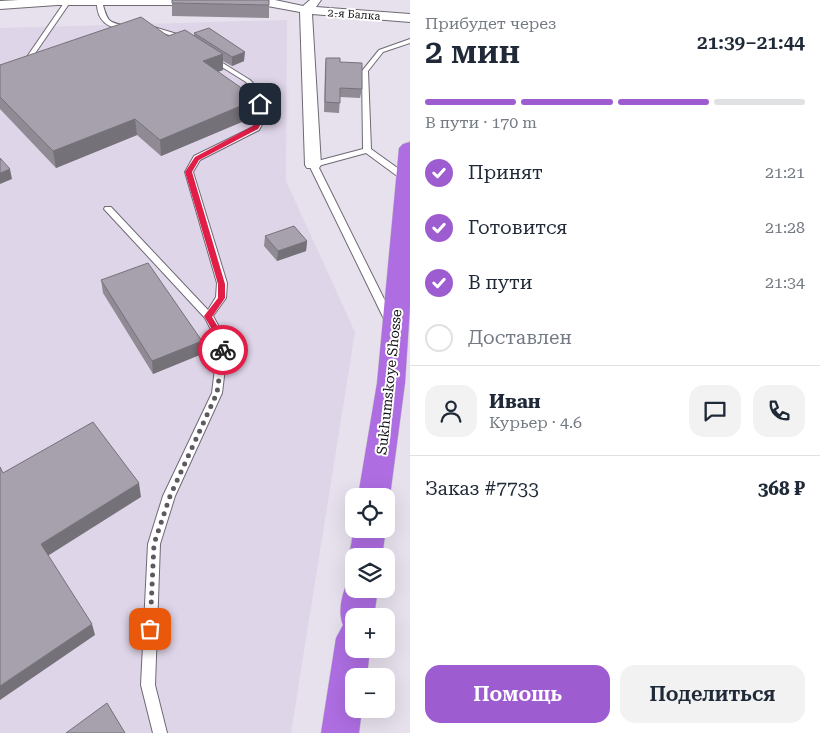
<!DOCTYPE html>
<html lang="ru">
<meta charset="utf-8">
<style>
body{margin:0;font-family:"Roboto Serif",serif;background:#f2f2f3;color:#1f2937;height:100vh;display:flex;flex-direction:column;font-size:19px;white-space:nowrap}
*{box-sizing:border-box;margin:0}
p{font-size:16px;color:#747a83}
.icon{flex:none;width:28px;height:28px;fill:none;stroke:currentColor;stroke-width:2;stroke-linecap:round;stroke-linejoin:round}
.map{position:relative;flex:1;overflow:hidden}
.details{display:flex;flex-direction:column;background:#fff;width:410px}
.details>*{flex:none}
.fabs{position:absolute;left:345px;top:488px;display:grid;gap:10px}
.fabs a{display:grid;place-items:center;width:50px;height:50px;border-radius:10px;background:#fff;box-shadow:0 5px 20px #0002;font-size:25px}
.pin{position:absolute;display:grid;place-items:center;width:42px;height:42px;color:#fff;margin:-21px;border-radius:10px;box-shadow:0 2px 8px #0006}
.courier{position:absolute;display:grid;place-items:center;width:50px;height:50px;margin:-25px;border:4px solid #e11d48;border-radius:50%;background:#fff;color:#222;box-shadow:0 1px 6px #0007}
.headline em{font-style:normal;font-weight:600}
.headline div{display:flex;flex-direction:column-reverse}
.headline{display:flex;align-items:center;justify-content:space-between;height:85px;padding:0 15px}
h1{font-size:32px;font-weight:600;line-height:38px}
.bar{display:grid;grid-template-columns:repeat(4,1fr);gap:8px 5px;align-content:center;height:60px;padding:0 15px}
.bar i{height:6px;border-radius:4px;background:#e0e1e3}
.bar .current{background:#9e5cd1}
.bar p{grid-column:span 4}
.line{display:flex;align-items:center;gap:12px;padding:0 15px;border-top:1px solid #e0e1e3}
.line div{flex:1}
.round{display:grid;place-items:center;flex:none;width:52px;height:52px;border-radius:15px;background:#f2f2f3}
ol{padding:0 15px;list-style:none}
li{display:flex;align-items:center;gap:15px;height:55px}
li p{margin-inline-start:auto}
li .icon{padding:5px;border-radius:50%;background:#9e5cd1;color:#fff;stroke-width:4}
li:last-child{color:#747a83}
li i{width:28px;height:28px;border:2px solid #e0e1e3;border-radius:50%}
.primary-button{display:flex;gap:10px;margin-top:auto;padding:10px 15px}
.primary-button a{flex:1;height:58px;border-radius:15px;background:#9e5cd1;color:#fff;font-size:20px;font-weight:600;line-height:58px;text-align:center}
.primary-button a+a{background:#f2f2f3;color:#1f2937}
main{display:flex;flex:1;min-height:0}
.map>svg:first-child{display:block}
.built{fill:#dfd5e9}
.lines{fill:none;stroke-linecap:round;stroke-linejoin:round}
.lane-casing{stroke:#6f6974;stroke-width:2}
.street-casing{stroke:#6f6974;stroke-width:2}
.highway-casing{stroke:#c6c6c7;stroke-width:1}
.lane{fill:#fff;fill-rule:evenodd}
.street{fill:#fff;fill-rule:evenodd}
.highway{fill:#ae6ee2;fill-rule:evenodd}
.wall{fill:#908a95}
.shaded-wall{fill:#757179}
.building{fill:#a7a1ad;stroke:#757179}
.route{fill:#e11d48}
.done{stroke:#5d5960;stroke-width:5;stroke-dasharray:0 9}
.labels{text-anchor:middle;stroke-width:4;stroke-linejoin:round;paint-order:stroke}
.far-street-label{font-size:11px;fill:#121014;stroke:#fff}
.street-label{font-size:14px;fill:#121014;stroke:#fff}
</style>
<main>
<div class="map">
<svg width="410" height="733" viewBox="0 0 410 733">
<rect width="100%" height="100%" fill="#e7e1ed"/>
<path class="built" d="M287 20 286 181 355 332 291 733H0V28Z"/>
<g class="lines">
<g class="lane-casing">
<path id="lane" d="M66 0 71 1 27 65H23L22 64Z
M97 1 102 2C108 22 107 22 127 26V28C108 30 96 20 97 1Z
M147 25 177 34 187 41 182 42 173 36 145 28V26Z
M410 39V43L383 52 368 71 371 149 410 177V181H404L366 153 318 166 394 319 389 323 384 319 309 165 310 163 363 149 362 71 379 50Z
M209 57H213L250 80 262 93 267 115 259 130 200 160 193 172 227 283 226 298 213 316 228 343 222 393 175 496 160 544 155 685 167 733H153L141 685 148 544 163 496 212 393 218 343 205 318 104 209 105 207H111L208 310 216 297 217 283 185 172 194 156 253 127 259 115 255 93 246 82 209 59Z"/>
</g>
<g class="street-casing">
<path id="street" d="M19 0H204L205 1 199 5H57L0 9V1Z
M238 0H275L303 6 310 0H321L316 7 410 14V22L312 14 321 165 319 168H307L305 165 300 12 262 5 239 4Z"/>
</g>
<g class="highway-casing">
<path id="highway" d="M410 142V307L405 383 390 496 386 503V496H358L377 383 399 148 403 144Z
M354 529H386L382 556H354V566L349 556Z
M354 576V589H378L374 616H354V649H370L367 676H354V709H362L359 733H321L336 638 343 625C337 610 343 592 349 577Z"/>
</g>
<use href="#lane" class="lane"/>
<use href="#street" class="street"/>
<use href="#highway" class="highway"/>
</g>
<path class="wall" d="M172 3 269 5V18L172 16Z
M194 33 244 61 232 66 223 61V70L218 72 256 116 161 156 137 135 56 168 0 109V65L168 36H194Z
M326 58 340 62 362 89 360 98 340 97 339 113 324 112 325 67Z
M265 236 307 241 306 251 277 261 264 246Z
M101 280 202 341V354L153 374 103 293Z"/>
<path class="shaded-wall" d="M245 52 244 61 232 66V57Z
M223 54V70L204 77 203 61Z
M257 99 256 116 161 156 160 140Z
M135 119 137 135 56 168 53 151Z
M10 169 12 179 0 184V173Z
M307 241 306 251 277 261 278 251Z
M202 341V354L153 374 152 361Z
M139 483 141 497 46 557 41 544Z
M92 624 95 635 0 700V686Z"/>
<path class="building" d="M172 0H269V5L172 3Z
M141 17 168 36 185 30 223 54 203 61 257 99 160 140 135 119 53 151 0 97V65Z
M209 28 245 52 232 57 194 33Z
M326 58H340V62L362 63V89L340 88V103L325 102Z
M0 158 10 169 0 173Z
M294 226 307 241 278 251 265 236Z
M148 263 202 341 152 361 101 280Z
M93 422 139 483 41 544 92 624 0 686V467L3 473Z
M107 703 125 733H66Z"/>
<path class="route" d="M260 102 263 104 266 115 258 129 199 160 192 172 225 284V298L212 317 227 342V350L223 353 219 350 220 343 204 316 218 298V284L185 172 195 157 253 126 261 115 258 104Z"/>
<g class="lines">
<path class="done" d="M150 629 154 544 170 496 217 393 223 350"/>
</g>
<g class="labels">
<g class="far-street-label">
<text transform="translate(354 14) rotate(4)" y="4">2-я Балка</text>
</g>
<g class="street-label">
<text transform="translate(389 382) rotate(-84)" y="5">Sukhumskoye Shosse</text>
</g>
</g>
</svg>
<div class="fabs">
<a><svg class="icon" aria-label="locate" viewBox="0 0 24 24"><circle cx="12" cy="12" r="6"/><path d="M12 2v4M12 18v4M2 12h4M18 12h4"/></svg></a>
<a><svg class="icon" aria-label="layers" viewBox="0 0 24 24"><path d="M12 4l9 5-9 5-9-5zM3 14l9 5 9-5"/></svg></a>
<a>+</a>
<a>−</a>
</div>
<div class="pin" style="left:150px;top:629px;background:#ea580c"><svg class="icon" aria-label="bag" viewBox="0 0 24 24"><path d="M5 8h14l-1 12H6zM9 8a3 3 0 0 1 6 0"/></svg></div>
<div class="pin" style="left:260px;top:104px;background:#1f2937"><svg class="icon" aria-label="home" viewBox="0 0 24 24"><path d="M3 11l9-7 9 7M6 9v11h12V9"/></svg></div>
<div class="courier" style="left:223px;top:350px"><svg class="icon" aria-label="bike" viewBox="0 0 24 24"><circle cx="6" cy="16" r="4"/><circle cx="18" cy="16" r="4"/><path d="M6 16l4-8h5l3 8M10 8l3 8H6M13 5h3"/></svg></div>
</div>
<section class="details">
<div class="headline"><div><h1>2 мин</h1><p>Прибудет через</p></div><em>21:39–21:44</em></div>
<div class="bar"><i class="current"></i><i class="current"></i><i class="current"></i><i></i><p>В пути · 170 m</p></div>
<ol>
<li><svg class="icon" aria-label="check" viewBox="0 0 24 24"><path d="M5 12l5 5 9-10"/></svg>Принят<p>21:21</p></li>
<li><svg class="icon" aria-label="check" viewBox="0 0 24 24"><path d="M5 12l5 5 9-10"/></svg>Готовится<p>21:28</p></li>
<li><svg class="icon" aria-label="check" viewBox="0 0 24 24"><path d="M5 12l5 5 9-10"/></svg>В пути<p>21:34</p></li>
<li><i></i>Доставлен</li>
</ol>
<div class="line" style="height:90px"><a class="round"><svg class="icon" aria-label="person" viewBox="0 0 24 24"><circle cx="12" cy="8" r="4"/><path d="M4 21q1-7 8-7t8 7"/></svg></a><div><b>Иван</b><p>Курьер · 4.6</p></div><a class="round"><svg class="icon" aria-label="chat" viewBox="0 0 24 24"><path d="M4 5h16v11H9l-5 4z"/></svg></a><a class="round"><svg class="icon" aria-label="phone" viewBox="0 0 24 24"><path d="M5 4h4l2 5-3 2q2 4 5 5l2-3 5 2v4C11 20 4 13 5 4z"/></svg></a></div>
<div class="line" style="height:65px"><div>Заказ #7733</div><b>368 ₽</b></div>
<div class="primary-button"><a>Помощь</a><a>Поделиться</a></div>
</section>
</main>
